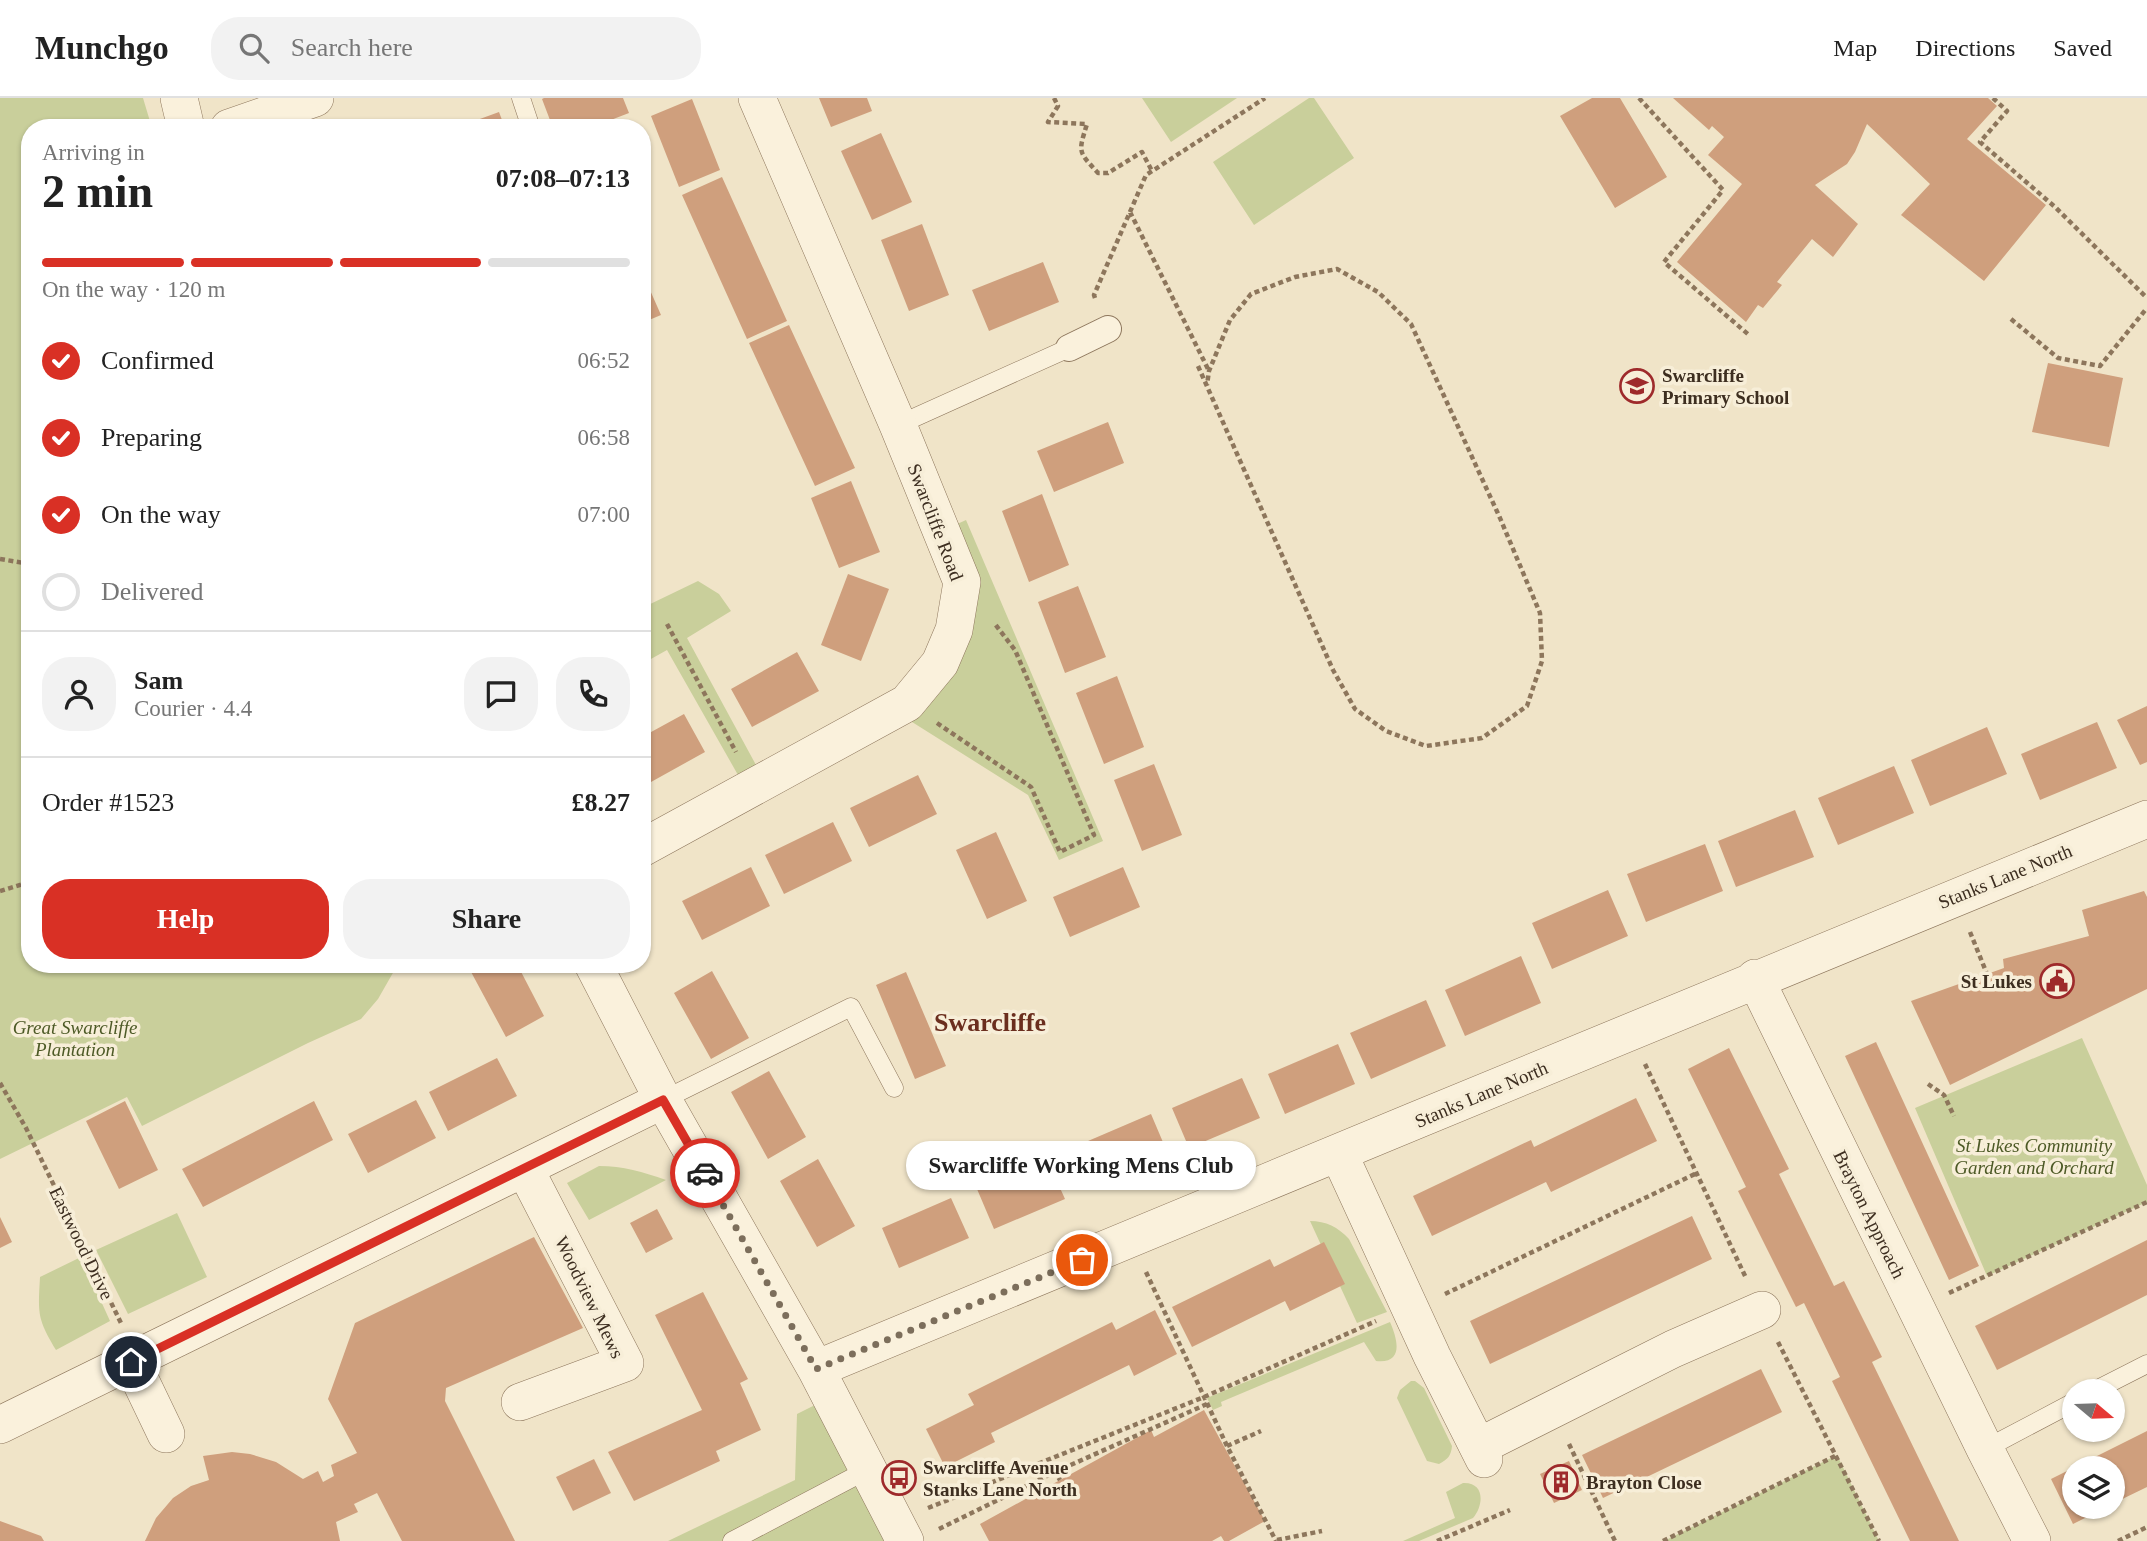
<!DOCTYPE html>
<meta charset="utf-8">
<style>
body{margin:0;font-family:Georgia,serif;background:#f2f2f2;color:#222;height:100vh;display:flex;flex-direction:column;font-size:26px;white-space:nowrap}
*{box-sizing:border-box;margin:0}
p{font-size:23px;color:#767676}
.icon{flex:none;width:38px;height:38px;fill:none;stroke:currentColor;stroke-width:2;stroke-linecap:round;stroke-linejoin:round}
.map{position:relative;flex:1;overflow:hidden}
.sheet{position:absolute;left:21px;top:21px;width:630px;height:854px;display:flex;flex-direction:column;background:#fff;border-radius:28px;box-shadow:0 2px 5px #0004}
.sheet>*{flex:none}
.needle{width:46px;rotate:109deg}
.controls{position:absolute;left:2062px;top:1281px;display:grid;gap:14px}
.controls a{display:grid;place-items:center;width:63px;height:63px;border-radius:50%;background:#fff;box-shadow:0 2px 5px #0004;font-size:35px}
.pin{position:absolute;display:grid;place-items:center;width:60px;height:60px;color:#fff;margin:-30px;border:4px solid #fff;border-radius:50%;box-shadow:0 2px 7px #0007}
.courier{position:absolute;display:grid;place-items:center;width:70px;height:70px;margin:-35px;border:5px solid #d93025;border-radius:50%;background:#fff;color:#222;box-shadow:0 2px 9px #0007}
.bubble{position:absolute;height:49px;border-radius:24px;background:#fff;box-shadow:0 2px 5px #0004;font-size:23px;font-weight:700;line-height:49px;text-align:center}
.summary em{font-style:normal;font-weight:700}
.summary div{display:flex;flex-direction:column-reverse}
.summary{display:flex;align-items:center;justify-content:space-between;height:119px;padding:0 21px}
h1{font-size:46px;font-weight:700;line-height:52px}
.bar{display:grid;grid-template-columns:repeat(4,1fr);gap:10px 7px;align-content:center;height:84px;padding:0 21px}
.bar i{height:9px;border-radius:5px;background:#e0e0e0}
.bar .on{background:#d93025}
.bar p{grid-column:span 4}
.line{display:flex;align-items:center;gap:18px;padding:0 21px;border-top:2px solid #e0e0e0}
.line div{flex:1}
.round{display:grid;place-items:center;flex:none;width:74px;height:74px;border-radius:28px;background:#f2f2f2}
ol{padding:0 21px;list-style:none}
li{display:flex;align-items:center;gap:21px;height:77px}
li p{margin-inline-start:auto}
li .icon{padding:7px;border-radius:50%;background:#d93025;color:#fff;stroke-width:4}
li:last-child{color:#767676}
li i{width:38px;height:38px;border:4px solid #e0e0e0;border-radius:50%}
.cta{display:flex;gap:14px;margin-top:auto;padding:14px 21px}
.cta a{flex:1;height:80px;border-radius:28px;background:#d93025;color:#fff;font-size:28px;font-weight:700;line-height:80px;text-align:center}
.cta a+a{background:#f2f2f2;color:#222}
header{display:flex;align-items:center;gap:42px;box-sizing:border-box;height:98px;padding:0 35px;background:#fff;border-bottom:2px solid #e0e0e0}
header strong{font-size:33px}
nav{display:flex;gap:38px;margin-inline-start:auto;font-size:24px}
.search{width:490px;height:63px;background:#f2f2f2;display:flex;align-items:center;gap:18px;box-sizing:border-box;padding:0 24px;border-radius:28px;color:#767676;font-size:26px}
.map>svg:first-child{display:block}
.green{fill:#c9cf9b}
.building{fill:#cf9f7d}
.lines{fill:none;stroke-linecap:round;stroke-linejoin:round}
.service-casing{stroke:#8d765c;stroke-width:19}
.pedestrian-casing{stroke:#8d765c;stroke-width:28}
.minor-casing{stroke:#8d765c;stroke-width:38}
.path{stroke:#8d765c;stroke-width:4.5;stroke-dasharray:5 3.5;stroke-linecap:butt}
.service{stroke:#faf1dc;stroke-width:18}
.pedestrian{stroke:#faf1dc;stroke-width:26}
.minor{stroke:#faf1dc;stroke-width:37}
.done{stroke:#7c6e5b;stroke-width:7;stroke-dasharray:0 12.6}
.route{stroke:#d93025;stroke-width:9}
.labels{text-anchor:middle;stroke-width:7;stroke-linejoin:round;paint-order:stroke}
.poi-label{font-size:19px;font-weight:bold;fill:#3d2e20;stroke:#f7eed8;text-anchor:start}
.street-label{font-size:19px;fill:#3d2e20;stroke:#f7eed8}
.park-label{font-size:19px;font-style:italic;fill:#4d5a26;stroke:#f7eed8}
.district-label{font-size:26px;font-weight:bold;fill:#6b2e1e;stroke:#f7eed8}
</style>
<header>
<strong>Munchgo</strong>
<div class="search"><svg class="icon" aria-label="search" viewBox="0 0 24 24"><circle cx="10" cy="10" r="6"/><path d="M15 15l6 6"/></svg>Search here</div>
<nav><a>Map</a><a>Directions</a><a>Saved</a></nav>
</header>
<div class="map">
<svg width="2147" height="1443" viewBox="0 0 2147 1443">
<rect width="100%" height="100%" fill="#f0e4c8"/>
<path class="green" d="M0 0H143L152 30H30V866H398L378 901 361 921 308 945 142 1028 127 999 0 1061Z
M1142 0H1237L1171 44Z
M1309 0H1314L1354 60 1254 127 1213 64Z
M966 422 1103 743 1059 762 1028 697 893 612 954 532 942 433Z
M698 483 719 496 731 513 687 540 756 667 738 677 667 552 642 566V510Z
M2082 940 2147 1087V1104L1987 1178 1915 1010Z
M599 1068C623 1068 643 1074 666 1082L589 1122 567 1085Z
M177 1115 207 1179 128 1216 96 1152Z
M1310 1123C1326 1123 1338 1129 1349 1141L1387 1214 1357 1225Z
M81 1159 110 1223 56 1252C37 1220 38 1216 40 1179Z
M1390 1224C1397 1240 1405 1266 1376 1263L1364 1244 1221 1304 1222 1308 1213 1312 1207 1300Z
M1411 1283H1415L1424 1290 1452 1348C1451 1358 1448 1361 1439 1366L1427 1363 1397 1300 1400 1292Z
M831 1299 905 1443H668L795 1382 797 1316Z
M1837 1357 1879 1443H1664Z
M1463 1385C1485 1384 1484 1407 1473 1420L1419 1443H1403L1455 1420 1446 1394Z"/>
<path class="building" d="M544 0H623L629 15 590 30H553L542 1Z
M819 0H867L872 13 831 29Z
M1592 0H1620L1667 79 1615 110 1560 18Z
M1673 0H1988L1997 8 1967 41 2046 107 1984 183 1901 117 1930 86 1867 26 1855 54 1847 66 1815 87 1858 126 1833 159 1812 141 1777 184 1782 187 1763 210 1758 207 1746 224 1677 164 1742 86 1708 57 1724 39 1712 28 1709 32Z
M692 1 720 72 679 89 651 18Z
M499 14 505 30H458V29Z
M881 35 912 104 872 122 841 53Z
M722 79 787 223 747 241 682 97Z
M922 126 949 197 909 213 881 142Z
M1043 164 1059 204 989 233 972 192Z
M642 174 661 217 642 225Z
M789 227 855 370 815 388 749 245Z
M2048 265 2123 280 2109 349 2032 334Z
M1108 324 1124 365 1054 394 1037 353Z
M851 383 880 454 839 470 811 400Z
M1042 396 1069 467 1029 484 1002 413Z
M848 476 889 491 861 563 821 547Z
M1078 488 1106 559 1065 575 1038 504Z
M797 554 819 593 752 629 731 591Z
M1117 578 1144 649 1104 666 1076 595Z
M2147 608V664L2140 667 2117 622Z
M684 616 705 654 642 689V639Z
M2097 624 2117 670 2040 702 2021 656Z
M1987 629 2007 676 1930 708 1911 662Z
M1154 666 1182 737 1142 753 1114 682Z
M1894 668 1914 715 1838 747 1818 700Z
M918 677 937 716 869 749 850 710Z
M1795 712 1814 759 1736 789 1718 743Z
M833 724 852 763 784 796 765 757Z
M996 734 1027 803 987 821 956 752Z
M1705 746 1723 793 1646 824 1627 776Z
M751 769 770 808 702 842 682 803Z
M1123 769 1140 809 1070 839 1053 799Z
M1608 792 1628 838 1552 871 1532 825Z
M2144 793 2147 799V891L1950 987 1911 903 2004 870 2003 861 2089 838 2082 812Z
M1521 858 1541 905 1465 938 1445 892Z
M480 866H517L544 918 506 939 470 872Z
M712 873 749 940 711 961 674 895Z
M906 874 946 968 915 981 876 887Z
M1426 902 1446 948 1371 981 1350 935Z
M1876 944 1979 1168 1949 1182 1845 958Z
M1338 946 1355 986 1285 1016 1268 976Z
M1729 950 1789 1071 1779 1076 1834 1188 1844 1183 1882 1259 1872 1264 1959 1443H1910L1832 1283 1840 1279 1804 1205 1796 1209 1738 1093 1746 1089 1688 971Z
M497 960 517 998 448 1033 429 994Z
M769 973 806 1039 768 1061 731 994Z
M1242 980 1260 1020 1189 1050 1172 1010Z
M1636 1000 1657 1043 1551 1094 1546 1084 1432 1138 1413 1098 1531 1042 1534 1049Z
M416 1002 436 1040 368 1075 348 1036Z
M125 1003 158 1072 119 1091 86 1023Z
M314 1003 333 1042 203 1109 182 1071Z
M1151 1016 1168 1056 1098 1087 1081 1046Z
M818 1061 855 1128 817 1149 780 1083Z
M1047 1061 1065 1101 994 1131 977 1091Z
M951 1100 969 1140 899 1170 882 1130Z
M657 1111 673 1141 646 1155 630 1125Z
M1692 1118 1712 1161 1490 1266 1470 1223Z
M0 1119 12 1144 0 1150Z
M534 1139 583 1230 446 1290 445 1303 515 1443H402L377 1395 354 1406 358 1414 336 1424 340 1443H145L156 1420 173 1400 191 1388 209 1382 203 1358 232 1354 250 1356 276 1364 303 1381 318 1373 323 1384 334 1378 331 1367 357 1355 328 1301 355 1225Z
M2147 1142V1197L1997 1272 1975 1228Z
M1324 1144 1345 1186 1290 1213 1285 1203 1192 1249 1172 1209 1270 1161 1274 1169Z
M703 1194 748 1281 740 1285 761 1332 716 1353 720 1363 634 1403 608 1354 702 1312 655 1217Z
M1155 1212 1177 1256 1134 1278 1129 1267 991 1335 995 1344 945 1369 926 1331 974 1307 968 1296 1112 1224 1116 1232Z
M1761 1271 1782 1314 1603 1400 1582 1357Z
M1204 1312 1265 1423 1229 1443H1224L1221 1438 1212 1443H989L980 1426 1151 1332 1154 1339Z
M2147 1333V1389L2112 1406V1370H2074V1409H2107L2073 1426 2051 1381Z
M594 1361 611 1395 573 1413 556 1379Z
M1569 1363 1582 1392 1554 1405 1540 1376Z
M0 1423 41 1438 44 1443H0Z"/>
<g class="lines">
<g class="service-casing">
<path id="service" d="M521 0 531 30
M898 327 1069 250
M663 1002 851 909 894 990
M2094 1293 2147 1266
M1985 1351 2074 1304
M732 1443 869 1371"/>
</g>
<g class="pedestrian-casing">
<path id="pedestrian" d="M1069 250 1108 231"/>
</g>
<g class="minor-casing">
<path id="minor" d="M179 0 186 30
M229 30 315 0
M642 750 907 605 940 565 954 532 962 484 898 327 757 0
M593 866 663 1002 816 1271 905 1443
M1755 880 1985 1351 2032 1443
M1339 1056 1432 1258 1484 1361
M131 1263 166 1336
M816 1271C1260 1088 1702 902 2147 721
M520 1304 625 1265 525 1071
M0 1327 663 1002
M1478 1349 1673 1251 1762 1212"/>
</g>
<path class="path" d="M1054 0 1058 8 1048 24 1087 26C1078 55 1078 53 1098 75H1108L1142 54 1152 73
M1639 0 1723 92 1664 164 1749 237
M1993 0 2007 13 1980 44 2055 109 2147 200
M1130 114 1209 273
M1095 200 1094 197 1146 77 1265 0
M2011 221 2058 260 2100 268 2147 210
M1198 268 1333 572 1355 611 1386 633 1426 648 1482 640 1527 608 1542 563 1540 515 1500 420 1411 226 1378 194 1337 171 1295 179 1251 196 1230 222 1209 273 1207 287
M0 461 30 466
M667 526 736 654
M937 625 1031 689 1060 754 1094 737 1015 552 995 526
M0 793 30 784
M1970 834 1987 876
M1645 966 1746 1180
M0 985 26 1030 121 1225
M1928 986 1944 997 1954 1018
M1146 1174 1227 1348 1276 1443
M1949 1195 2147 1104
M1445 1196 1697 1075
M1778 1244 1879 1443
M1569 1346 1615 1443
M1227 1348 1261 1333
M1055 1374 1207 1306
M928 1410 1204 1299 1376 1223
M939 1431 1055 1374 1060 1382
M1277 1442 1322 1433
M1437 1443 1510 1412
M1663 1443 1837 1357
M2118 1443 2147 1429"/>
<use href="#service" class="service"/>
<use href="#pedestrian" class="pedestrian"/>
<use href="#minor" class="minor"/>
</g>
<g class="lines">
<path class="done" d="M705 1075 816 1271 1082 1162"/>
<path class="route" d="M131 1264 663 1002 705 1075"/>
</g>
<defs>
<g id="school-ring" transform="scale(1.75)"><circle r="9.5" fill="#f7eed8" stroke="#9e2a2b" stroke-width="1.5"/><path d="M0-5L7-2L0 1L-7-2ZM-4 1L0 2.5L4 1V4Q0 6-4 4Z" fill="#9e2a2b"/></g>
<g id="civic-ring" transform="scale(1.75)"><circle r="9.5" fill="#f7eed8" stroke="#9e2a2b" stroke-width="1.5"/><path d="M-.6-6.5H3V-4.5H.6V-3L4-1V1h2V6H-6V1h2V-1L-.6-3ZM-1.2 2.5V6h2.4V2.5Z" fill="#9e2a2b"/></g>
<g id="bus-ring" transform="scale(1.75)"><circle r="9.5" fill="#f7eed8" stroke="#9e2a2b" stroke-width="1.5"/><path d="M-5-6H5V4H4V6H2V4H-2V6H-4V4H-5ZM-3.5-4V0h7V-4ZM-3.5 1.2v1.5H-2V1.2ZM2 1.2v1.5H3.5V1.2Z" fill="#9e2a2b"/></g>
<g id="building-ring" transform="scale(1.75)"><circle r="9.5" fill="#f7eed8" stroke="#9e2a2b" stroke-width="1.5"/><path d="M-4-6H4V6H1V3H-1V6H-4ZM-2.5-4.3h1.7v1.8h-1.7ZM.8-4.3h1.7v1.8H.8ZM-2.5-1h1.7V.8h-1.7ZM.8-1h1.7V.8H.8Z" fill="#9e2a2b"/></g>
</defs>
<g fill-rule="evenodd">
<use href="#school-ring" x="1637" y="288"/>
<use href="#civic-ring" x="2057" y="883"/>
<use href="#bus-ring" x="899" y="1380"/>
<use href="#building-ring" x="1561" y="1384"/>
</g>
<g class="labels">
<g class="poi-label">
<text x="1662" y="284">Swarcliffe<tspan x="1662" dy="22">Primary School</tspan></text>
<text x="2032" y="890" text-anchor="end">St Lukes</text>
<text x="923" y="1376">Swarcliffe Avenue<tspan x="923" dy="22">Stanks Lane North</tspan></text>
<text x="1586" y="1391">Brayton Close</text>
</g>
<g class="street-label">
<text transform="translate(936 424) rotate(69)" y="7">Swarcliffe Road</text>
<text transform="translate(2005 778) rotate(-22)" y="7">Stanks Lane North</text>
<text transform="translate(1481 996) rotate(-23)" y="7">Stanks Lane North</text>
<text transform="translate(1870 1116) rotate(64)" y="7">Brayton Approach</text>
<text transform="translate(82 1145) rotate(64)" y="7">Eastwood Drive</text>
<text transform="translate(590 1199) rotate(64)" y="7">Woodview Mews</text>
</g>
<g class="park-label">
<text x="75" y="936">Great Swarcliffe<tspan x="75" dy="22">Plantation</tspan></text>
<text x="2034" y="1054">St Lukes Community<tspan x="2034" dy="22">Garden and Orchard</tspan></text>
</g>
<g class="district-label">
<text x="990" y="933">Swarcliffe</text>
</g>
</g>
</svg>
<div class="controls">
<a><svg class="needle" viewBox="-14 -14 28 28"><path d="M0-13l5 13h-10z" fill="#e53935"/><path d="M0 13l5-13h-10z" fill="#767676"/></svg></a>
<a><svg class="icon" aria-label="layers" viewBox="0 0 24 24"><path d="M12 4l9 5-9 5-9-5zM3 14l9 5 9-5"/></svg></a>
</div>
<div class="pin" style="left:1082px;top:1162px;background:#ea580c"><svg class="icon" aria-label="bag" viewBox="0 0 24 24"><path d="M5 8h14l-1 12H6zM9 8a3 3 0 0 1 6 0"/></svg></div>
<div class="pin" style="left:131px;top:1264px;background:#1f2937"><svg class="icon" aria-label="home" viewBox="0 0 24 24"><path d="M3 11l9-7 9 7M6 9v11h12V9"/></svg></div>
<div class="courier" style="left:705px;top:1075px"><svg class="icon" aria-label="car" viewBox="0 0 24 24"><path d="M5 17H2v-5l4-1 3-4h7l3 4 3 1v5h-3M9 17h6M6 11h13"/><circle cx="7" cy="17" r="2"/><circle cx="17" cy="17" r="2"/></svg></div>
<div class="bubble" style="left:906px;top:1043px;width:350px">Swarcliffe Working Mens Club</div>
<section class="sheet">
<div class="summary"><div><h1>2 min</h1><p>Arriving in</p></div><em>07:08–07:13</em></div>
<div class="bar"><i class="on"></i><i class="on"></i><i class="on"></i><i></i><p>On the way · 120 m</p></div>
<ol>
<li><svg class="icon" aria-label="check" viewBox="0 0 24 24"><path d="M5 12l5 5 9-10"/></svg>Confirmed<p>06:52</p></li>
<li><svg class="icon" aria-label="check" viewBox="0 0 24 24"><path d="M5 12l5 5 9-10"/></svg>Preparing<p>06:58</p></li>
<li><svg class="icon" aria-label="check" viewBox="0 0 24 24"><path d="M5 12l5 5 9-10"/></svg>On the way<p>07:00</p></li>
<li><i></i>Delivered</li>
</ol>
<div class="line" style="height:126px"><a class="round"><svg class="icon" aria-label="person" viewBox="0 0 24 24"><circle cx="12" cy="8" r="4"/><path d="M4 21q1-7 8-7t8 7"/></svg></a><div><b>Sam</b><p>Courier · 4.4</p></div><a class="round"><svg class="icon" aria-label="chat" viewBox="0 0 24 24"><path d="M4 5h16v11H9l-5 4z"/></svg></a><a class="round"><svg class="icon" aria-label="phone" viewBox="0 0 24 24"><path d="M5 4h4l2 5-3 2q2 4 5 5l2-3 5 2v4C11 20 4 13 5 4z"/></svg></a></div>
<div class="line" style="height:91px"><div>Order #1523</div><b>£8.27</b></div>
<div class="cta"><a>Help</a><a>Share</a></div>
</section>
</div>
